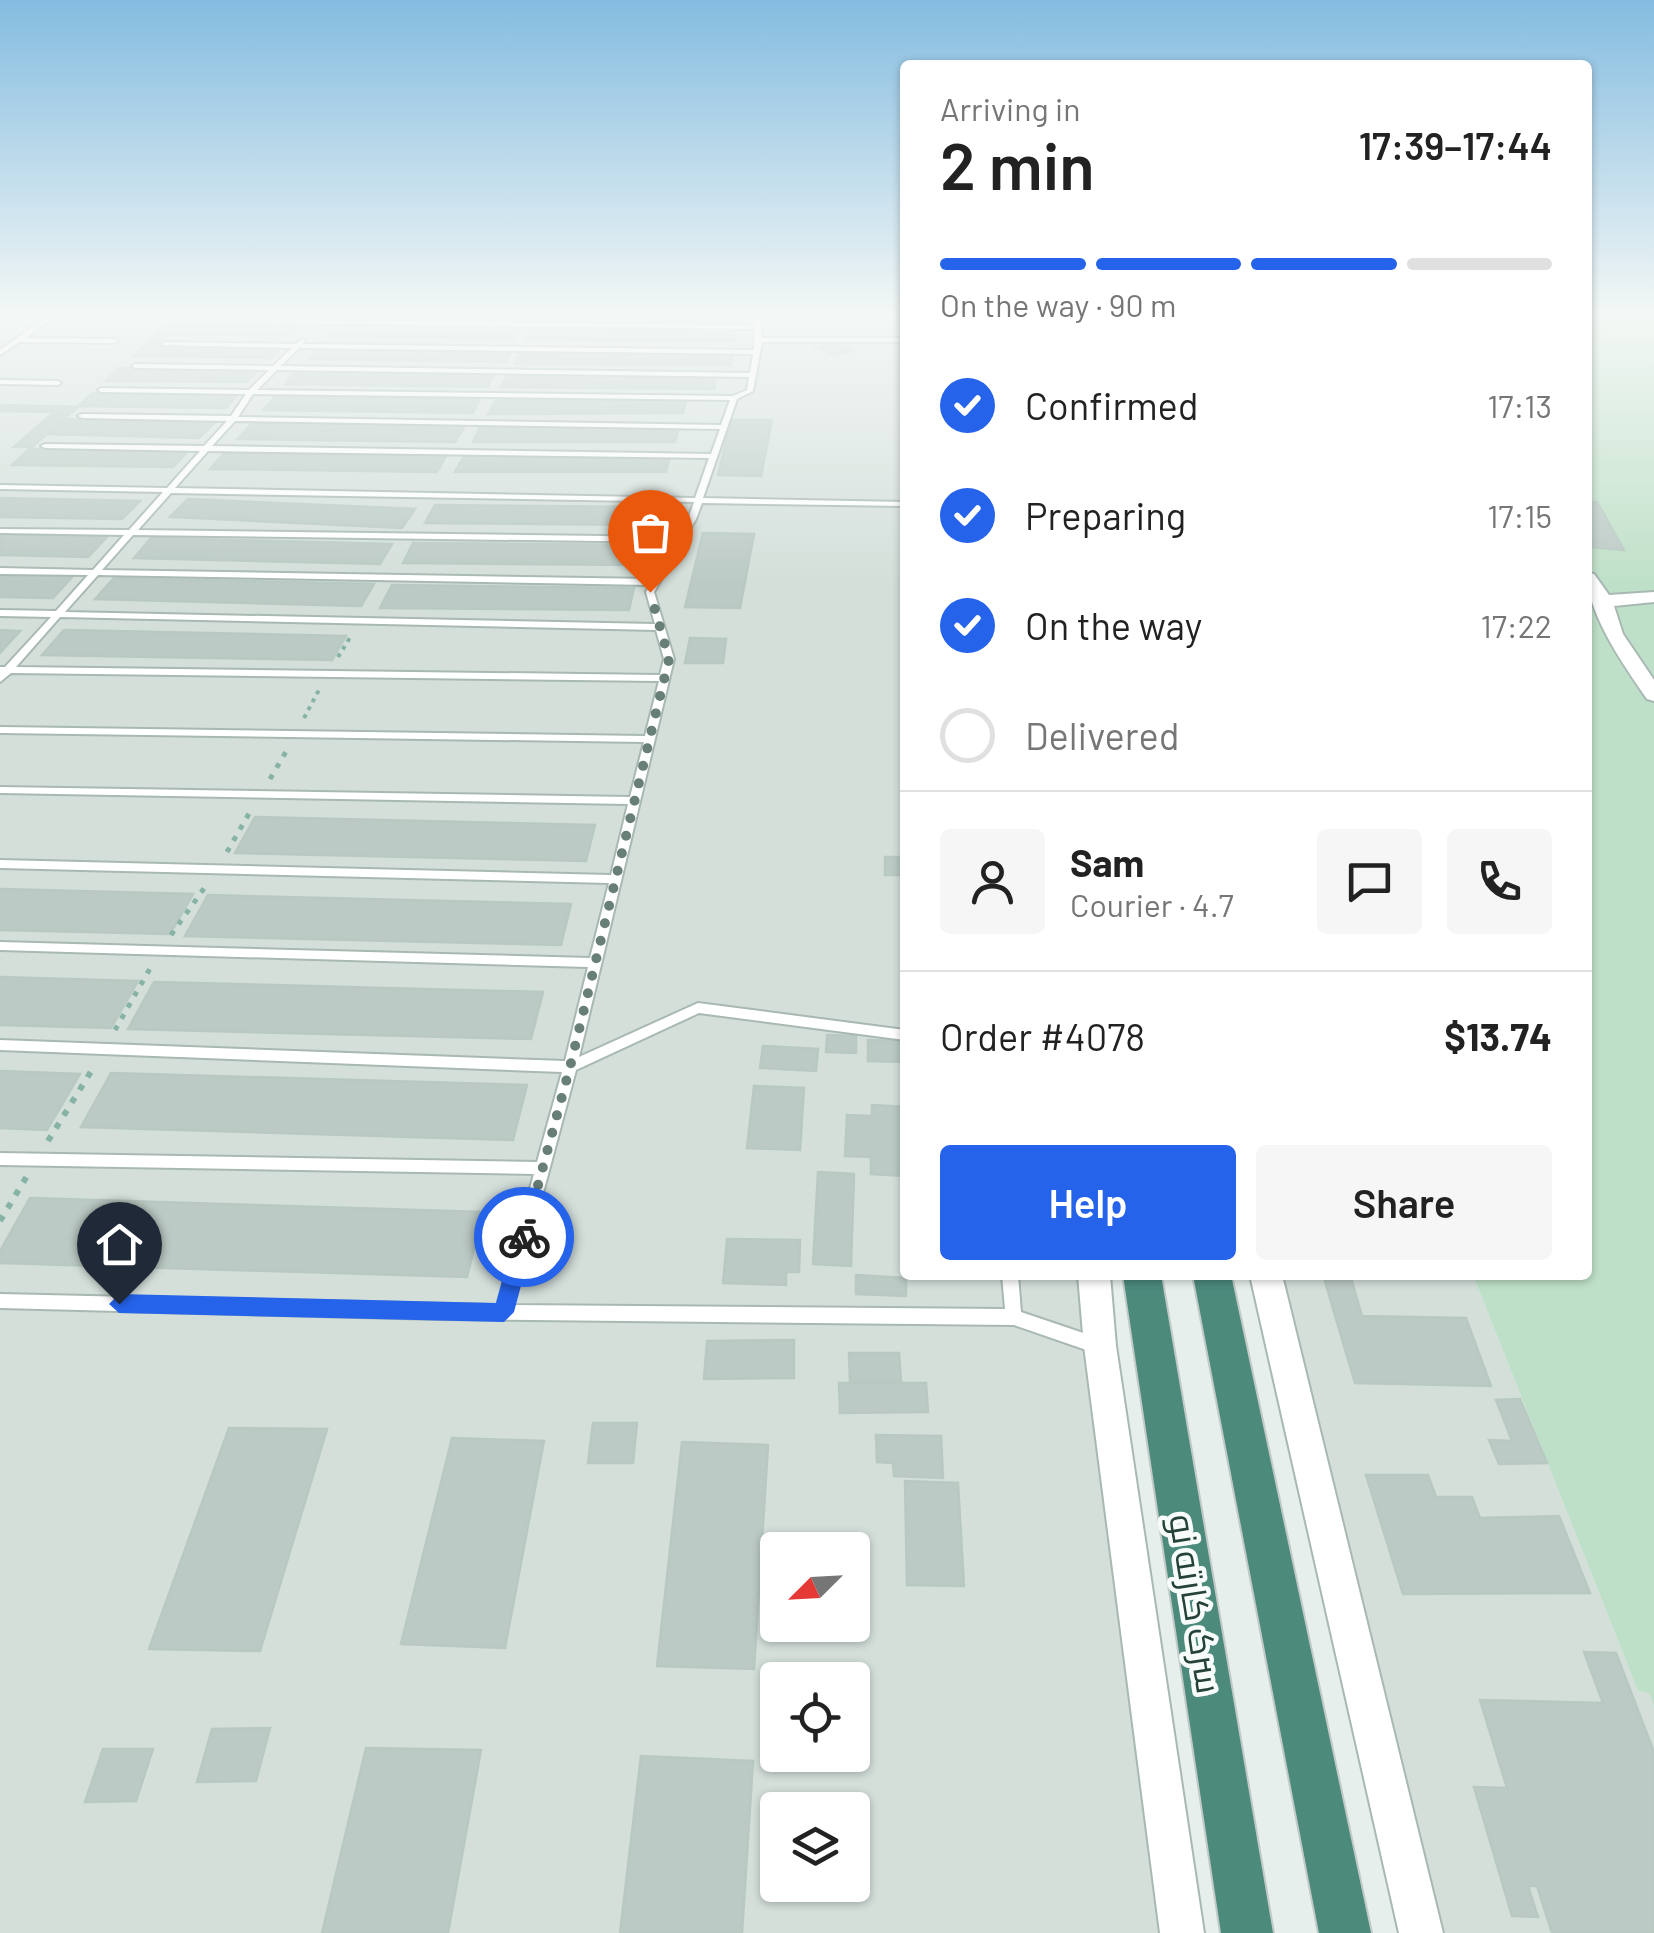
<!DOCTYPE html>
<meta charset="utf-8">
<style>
body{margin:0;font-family:Barlow,Cairo,sans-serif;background:#f6f6f6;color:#222;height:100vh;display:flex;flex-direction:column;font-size:38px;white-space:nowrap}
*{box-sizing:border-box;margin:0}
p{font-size:32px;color:#767676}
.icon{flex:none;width:55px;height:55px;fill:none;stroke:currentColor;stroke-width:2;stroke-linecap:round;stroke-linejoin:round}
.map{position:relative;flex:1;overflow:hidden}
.sheet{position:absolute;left:900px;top:60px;width:692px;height:1220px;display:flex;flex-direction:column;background:#fff;border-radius:10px;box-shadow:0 2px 8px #0004}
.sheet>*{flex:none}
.needle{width:65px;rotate:246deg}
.controls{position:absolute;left:760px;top:1532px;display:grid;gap:20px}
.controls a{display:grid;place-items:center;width:110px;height:110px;border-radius:10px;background:#fff;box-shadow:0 2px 8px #0004;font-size:50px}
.pin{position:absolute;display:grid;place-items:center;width:85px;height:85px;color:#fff;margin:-102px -42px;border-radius:50% 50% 50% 0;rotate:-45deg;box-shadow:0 0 10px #0007}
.pin .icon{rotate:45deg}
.courier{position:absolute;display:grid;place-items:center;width:100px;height:100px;margin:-50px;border:8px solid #2563eb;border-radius:50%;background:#fff;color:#222;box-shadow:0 2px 12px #0007}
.head em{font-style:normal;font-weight:600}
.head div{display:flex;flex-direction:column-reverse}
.head{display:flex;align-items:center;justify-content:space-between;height:170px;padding:0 40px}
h1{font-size:65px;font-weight:600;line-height:75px}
.bar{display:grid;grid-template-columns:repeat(4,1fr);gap:15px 10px;align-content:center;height:120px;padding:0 40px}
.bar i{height:12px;border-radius:8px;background:#e0e0e0}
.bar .active{background:#2563eb}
.bar p{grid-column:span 4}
.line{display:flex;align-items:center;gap:25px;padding:0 40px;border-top:2px solid #e0e0e0}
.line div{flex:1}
.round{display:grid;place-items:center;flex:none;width:105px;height:105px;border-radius:10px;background:#f6f6f6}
ol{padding:0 40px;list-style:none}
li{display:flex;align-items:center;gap:30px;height:110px}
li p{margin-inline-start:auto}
li .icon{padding:10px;border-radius:50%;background:#2563eb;color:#fff;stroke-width:4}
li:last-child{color:#767676}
li i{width:55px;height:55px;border:5px solid #e0e0e0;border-radius:50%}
.action{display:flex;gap:20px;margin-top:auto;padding:20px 40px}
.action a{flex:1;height:115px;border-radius:10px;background:#2563eb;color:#fff;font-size:40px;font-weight:600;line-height:115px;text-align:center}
.action a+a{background:#f6f6f6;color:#222}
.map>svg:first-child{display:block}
.built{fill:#d4dfda;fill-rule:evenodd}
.green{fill:#bfe0c8}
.building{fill:#bbcac4;stroke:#b8c9c2;stroke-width:2.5}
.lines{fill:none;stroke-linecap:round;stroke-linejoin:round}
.service-casing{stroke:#a8b8b2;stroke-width:4}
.minor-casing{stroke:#a8b8b2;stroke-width:4}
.trunk-casing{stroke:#c2cac8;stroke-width:4}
.path-far2{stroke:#86b3a5;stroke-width:4;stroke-dasharray:4 5;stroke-linecap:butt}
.path-far1{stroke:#86b3a5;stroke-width:5;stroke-dasharray:5 8;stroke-linecap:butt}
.path{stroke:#86b3a5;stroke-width:6;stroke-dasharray:6 9;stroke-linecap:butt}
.service{fill:#fff;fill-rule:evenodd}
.minor{fill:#fff;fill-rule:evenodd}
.trunk{fill:#4c8a7c;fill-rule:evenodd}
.route{fill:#2563eb}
.done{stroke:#687f78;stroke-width:10;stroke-dasharray:0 18}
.labels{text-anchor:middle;stroke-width:9;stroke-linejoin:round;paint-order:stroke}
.near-street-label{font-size:35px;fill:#24423a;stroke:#f7fbf9}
</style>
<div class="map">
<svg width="1654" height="1933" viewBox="0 0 1654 1933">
<rect width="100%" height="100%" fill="#e6efeb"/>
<path class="built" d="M0 313H905V1275H1094L1182 1933H0ZM778 1550H852V1625H778ZM778 1680H852V1755H778ZM778 1810H852V1885H778Z
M1266 1275H1473L1638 1691 1649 1693 1654 1707V1933H1421Z"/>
<path class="green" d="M1588 313H1654V1707L1649 1693 1638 1691 1473 1275H1588Z"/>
<path class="building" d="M347 313H530L527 318Z
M540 313H741L740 319 538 318Z
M169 323 302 324 292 335 169 334 159 343H147Z
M337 325 522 327 515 338 327 336Z
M530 329 736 330 734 341 525 340Z
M834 341 854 350 835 355 815 347Z
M146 344 281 346 271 358 133 356Z
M321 347 512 350 505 362 310 359Z
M520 352 733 353 731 365 514 364Z
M119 368 259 369 247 382 105 381Z
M296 371 495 374 487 387 285 384Z
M508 374 716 376 714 389 501 387Z
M93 393 238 394 226 408 78 406Z
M275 397 480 399 473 413 263 410Z
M686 399 683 413 488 414 496 400Z
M0 405 78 407 32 447H14L54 412 0 411Z
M65 419 214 423 199 438 48 434Z
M731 420H772L761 476 718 475Z
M251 424 464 427 455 442 238 439Z
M679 426 675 442H473L480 427Z
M29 449 188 451 173 467 12 465Z
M224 453 446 456 437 472 210 469Z
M464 456H670L666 472H455Z
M0 498 140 501 122 519 0 517Z
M188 499 415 509 402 528 170 517Z
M1588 502H1597L1624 550 1589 547Z
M435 505 655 507 651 525 425 523Z
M703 533 754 534 740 608 685 607Z
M0 534 107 537 88 557 0 555Z
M151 538 392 544 380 564 134 558Z
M413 543 644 545 639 565 403 563Z
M0 575 73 576 53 598 0 597Z
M114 578 374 584 361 606 95 599Z
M392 585 634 588 629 610 380 608Z
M0 630 20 631 0 653Z
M64 630 346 636 332 660 42 655Z
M690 638 726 639 723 663H685Z
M255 817 595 825 586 861 235 853Z
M885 857H905V875H885Z
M0 889 193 894 170 934 0 930Z
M208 895 571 904 561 945 185 936Z
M0 977 138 981 111 1028 0 1025Z
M154 982 543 992 531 1039 128 1029Z
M827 1035 856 1036V1053L826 1052Z
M868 1040 905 1041V1062L868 1061Z
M763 1046 818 1049 816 1071 760 1068Z
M0 1071 80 1074 47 1130 0 1128Z
M111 1073 527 1085 513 1140 81 1127Z
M754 1086 804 1088 800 1150 747 1148Z
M872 1105 905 1107V1176L871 1174V1157L845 1156 847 1115 872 1116Z
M818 1172 854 1174 851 1266 813 1264Z
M30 1198 483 1212 467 1277 0 1263V1251Z
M727 1239 800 1240 799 1272H786V1285L723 1283Z
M856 1275 906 1278V1296L856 1294Z
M1324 1278H1351L1362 1316 1466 1318 1491 1386 1355 1383Z
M794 1340V1378L704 1379 707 1341Z
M849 1353H899L901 1381H850Z
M839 1383H926L928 1412 840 1413Z
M1520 1399 1547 1463 1499 1464 1489 1440 1512 1441 1496 1400Z
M593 1423H637L633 1463H588Z
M229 1428 327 1429 260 1651 149 1649Z
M876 1435 941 1436 943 1478 894 1476 893 1463 877 1462Z
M452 1438 544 1441 505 1648 401 1644Z
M682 1442 768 1445 754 1669 657 1666Z
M1366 1475H1428L1436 1497H1472L1480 1518 1559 1516 1590 1593 1403 1594Z
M905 1481 958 1483 964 1586 907 1585Z
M1584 1652 1616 1653 1654 1752V1933H1552L1537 1886H1528L1538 1917 1512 1916 1474 1787 1507 1788 1480 1700 1603 1703Z
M270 1728 256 1781 197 1782 212 1729Z
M366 1748 481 1750 448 1933H322Z
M103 1749H153L136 1801 85 1802Z
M641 1756 753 1761 742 1933H620Z"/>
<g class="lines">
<g class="service-casing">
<path id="service" d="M755 313H761L762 338H905V342H762L753 391 737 399 703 498 905 502V506L702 503 696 519 654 592 674 659 579 1057 698 1003 905 1030V1040L699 1013 576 1070 513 1305 1005 1309 1002 1275H1018L1021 1312 1104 1340 1106 1346 1104 1352 1098 1354 1014 1325 437 1319 0 1308V1294L497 1305 534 1174 0 1165V1153L537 1162 562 1072 0 1050V1040L565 1061 588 967 0 950V942L590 958 609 883 0 868V860L611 875 628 804 0 793V787L630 797 644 742 0 733V727L645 736 659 681 11 673 0 682V667H5L51 617 0 616V610L56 611 88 575 0 574V568L93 570 124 535 0 533V529L129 530 163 492 0 489V485L167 488 200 451 45 448 41 446 45 444 204 446 227 421 82 418 78 416 82 414 231 416 246 394 101 392 98 390 101 388 249 390 269 370 135 368 132 366 135 364 273 366 292 348 162 345 164 342 296 344 302 339 305 341 303 344 754 350 755 329 188 322 190 319 755 325ZM299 348 753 354 750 373 281 366ZM277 370 749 377 747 390 733 396 257 390ZM253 394 730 400 721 425 238 417ZM235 421 720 429 711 454 212 446ZM208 451 709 458 695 498 175 488ZM171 493 694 502 688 519 677 537 138 530ZM133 535 674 542 653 579 102 570ZM98 575 650 585 646 592 655 624 65 612ZM60 617 656 630 664 659 660 675 16 667Z
M43 320 45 323 25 338 115 339 118 341 115 343 19 342 0 355V350Z
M0 380 58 381 61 383 58 385 0 384Z"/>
</g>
<g class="minor-casing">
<path id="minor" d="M1588 573 1594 574 1609 595 1654 592V602L1614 606 1623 634 1654 680V701L1647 699C1625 667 1585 611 1588 573Z
M1078 1275H1110L1116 1346 1204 1933H1160L1084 1346Z
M1250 1275H1282L1443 1933H1399Z"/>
</g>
<g class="trunk-casing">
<path id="trunk" d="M1123 1275H1161L1273 1933H1221Z
M1193 1275H1231L1371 1933H1319Z"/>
</g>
<path class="path-far2" d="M338 657 351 636
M304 718 320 688"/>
<path class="path-far1" d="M270 779 287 750
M227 852 251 810
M171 935 205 887
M115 1030 152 965"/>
<path class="path" d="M48 1141 95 1065
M0 1221 27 1176"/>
<use href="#service" class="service"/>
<use href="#minor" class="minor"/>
<use href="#trunk" class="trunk"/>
</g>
<linearGradient id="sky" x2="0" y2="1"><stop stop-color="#84bce0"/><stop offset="0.54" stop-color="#f4f8f6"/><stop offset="1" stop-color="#f4f8f6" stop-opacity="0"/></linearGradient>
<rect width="1654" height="584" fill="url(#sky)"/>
<path class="route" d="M524 1228 534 1237 514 1312 504 1322 119 1313 109 1304 119 1294 496 1303 514 1237Z"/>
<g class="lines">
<path class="done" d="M524 1237 570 1067 669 659 650 592"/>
</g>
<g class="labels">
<g class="near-street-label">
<text transform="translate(1195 1604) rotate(81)" y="12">سرک کارته نو</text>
</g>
</g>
</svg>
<div class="controls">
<a><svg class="needle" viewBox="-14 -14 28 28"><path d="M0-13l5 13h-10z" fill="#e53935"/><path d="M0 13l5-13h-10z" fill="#767676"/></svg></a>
<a><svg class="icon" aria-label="locate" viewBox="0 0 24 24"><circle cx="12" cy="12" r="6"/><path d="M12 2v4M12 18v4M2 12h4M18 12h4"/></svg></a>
<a><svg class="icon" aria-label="layers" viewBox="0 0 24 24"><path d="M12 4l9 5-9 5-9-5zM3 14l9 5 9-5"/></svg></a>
</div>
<div class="pin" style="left:650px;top:592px;background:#ea580c"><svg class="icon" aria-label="bag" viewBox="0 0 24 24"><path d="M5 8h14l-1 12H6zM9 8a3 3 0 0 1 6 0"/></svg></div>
<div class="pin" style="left:119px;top:1304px;background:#1f2937"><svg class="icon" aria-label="home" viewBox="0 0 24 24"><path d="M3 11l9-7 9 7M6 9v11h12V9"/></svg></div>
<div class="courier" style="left:524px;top:1237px"><svg class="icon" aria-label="bike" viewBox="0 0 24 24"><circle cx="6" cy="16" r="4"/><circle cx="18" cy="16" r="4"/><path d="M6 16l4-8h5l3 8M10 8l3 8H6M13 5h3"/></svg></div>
<section class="sheet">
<div class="head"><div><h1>2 min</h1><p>Arriving in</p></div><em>17:39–17:44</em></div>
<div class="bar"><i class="active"></i><i class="active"></i><i class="active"></i><i></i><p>On the way · 90 m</p></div>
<ol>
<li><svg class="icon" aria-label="check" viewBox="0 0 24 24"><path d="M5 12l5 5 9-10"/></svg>Confirmed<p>17:13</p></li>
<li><svg class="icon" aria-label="check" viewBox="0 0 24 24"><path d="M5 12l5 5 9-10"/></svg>Preparing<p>17:15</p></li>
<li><svg class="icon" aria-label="check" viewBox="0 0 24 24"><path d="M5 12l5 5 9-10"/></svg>On the way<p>17:22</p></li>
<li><i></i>Delivered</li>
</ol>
<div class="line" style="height:180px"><a class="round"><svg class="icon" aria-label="person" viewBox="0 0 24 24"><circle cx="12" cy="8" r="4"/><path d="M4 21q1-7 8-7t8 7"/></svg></a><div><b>Sam</b><p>Courier · 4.7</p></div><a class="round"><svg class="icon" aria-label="chat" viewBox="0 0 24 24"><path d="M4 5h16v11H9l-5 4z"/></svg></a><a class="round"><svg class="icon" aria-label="phone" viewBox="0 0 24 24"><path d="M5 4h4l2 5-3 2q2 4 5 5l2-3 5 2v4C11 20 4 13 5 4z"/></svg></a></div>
<div class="line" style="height:130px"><div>Order #4078</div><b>$13.74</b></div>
<div class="action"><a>Help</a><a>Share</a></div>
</section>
</div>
